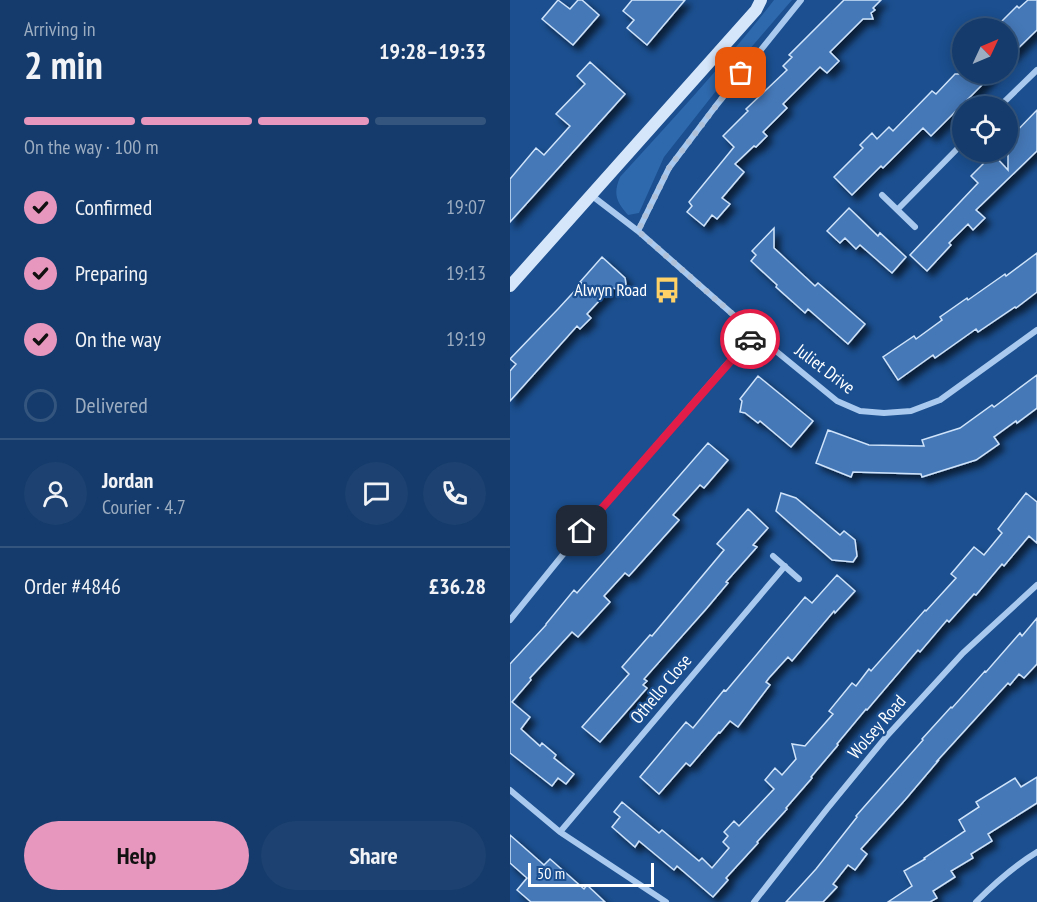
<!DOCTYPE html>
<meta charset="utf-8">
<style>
body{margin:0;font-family:"PT Sans Narrow",sans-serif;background:#1d4271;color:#f1f3f6;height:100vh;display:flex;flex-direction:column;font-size:22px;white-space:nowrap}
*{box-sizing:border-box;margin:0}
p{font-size:20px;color:#9dadc1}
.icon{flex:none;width:33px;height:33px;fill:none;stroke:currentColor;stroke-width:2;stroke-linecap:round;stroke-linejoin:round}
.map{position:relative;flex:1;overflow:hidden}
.side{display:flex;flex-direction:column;background:#143b6b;width:510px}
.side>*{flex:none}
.needle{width:39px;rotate:46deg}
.tools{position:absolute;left:442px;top:18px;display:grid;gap:12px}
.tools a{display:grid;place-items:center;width:66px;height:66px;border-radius:50%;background:#143b6b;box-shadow:0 3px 15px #0003,0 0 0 2px #33557e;font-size:30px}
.scale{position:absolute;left:18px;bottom:15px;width:126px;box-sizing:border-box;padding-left:6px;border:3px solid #fff;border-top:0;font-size:16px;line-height:21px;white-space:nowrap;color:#fff;-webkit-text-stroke:4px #1b4f8f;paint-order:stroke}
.pin{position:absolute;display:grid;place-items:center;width:51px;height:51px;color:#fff;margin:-26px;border-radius:12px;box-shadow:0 3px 9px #0006}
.courier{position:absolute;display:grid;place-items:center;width:60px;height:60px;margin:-30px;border:4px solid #e11d48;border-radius:50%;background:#fff;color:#222;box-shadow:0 2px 8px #0007}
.summary em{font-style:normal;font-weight:700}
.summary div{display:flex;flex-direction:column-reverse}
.summary{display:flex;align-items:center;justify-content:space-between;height:102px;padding:0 24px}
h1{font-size:39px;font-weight:700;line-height:45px}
.bar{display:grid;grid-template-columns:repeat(4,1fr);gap:9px 6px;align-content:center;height:72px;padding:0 24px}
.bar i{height:8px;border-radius:4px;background:#33557e}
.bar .current{background:#e797bd}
.bar p{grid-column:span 4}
.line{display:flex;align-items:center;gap:15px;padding:0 24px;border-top:2px solid #33557e}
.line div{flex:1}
.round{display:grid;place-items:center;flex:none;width:63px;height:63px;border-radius:32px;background:#1d4271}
ol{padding:0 24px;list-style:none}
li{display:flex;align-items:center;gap:18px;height:66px}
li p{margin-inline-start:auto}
li .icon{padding:6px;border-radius:50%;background:#e797bd;color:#111;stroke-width:4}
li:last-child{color:#9dadc1}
li i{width:33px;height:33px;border:3px solid #33557e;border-radius:50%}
.action{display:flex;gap:12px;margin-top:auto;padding:12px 24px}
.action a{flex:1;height:69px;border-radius:36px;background:#e797bd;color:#111;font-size:24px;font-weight:700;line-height:69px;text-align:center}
.action a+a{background:#1d4271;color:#f1f3f6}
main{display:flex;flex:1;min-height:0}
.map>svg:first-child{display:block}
.green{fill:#2e69ad}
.building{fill:#4478b7;stroke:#cfe3fa;stroke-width:1.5;filter:url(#shadow)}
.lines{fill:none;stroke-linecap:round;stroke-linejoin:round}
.street{stroke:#a9c9ee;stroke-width:6}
.secondary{stroke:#d6e6fa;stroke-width:12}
.done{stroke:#afc1d8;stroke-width:6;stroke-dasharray:0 10.8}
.route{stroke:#e11d48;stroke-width:8}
.labels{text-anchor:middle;stroke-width:4.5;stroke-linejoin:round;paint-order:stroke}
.poi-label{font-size:18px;fill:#fff;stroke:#1b4f8f;text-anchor:end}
.street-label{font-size:18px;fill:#fff;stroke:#1b4f8f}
</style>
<main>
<section class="side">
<div class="summary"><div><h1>2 min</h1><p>Arriving in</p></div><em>19:28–19:33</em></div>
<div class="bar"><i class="current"></i><i class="current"></i><i class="current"></i><i></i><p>On the way · 100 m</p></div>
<ol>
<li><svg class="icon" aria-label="check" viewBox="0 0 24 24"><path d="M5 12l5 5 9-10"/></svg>Confirmed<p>19:07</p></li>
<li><svg class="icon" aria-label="check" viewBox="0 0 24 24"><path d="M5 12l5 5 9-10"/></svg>Preparing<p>19:13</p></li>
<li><svg class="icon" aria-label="check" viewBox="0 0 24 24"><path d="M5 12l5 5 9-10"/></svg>On the way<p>19:19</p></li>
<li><i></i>Delivered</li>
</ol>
<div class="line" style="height:108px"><a class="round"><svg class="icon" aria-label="person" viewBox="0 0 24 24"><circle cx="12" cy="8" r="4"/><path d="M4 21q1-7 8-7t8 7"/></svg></a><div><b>Jordan</b><p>Courier · 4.7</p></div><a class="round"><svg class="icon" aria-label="chat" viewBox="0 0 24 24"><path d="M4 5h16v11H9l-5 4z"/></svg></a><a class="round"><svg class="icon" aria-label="phone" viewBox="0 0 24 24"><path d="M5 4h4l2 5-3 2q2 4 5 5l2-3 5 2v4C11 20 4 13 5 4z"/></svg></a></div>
<div class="line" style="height:78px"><div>Order #4846</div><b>£36.28</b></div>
<div class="action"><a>Help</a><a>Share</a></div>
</section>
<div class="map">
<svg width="527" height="902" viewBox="0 0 527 902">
<defs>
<filter id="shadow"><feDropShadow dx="5.5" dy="5.5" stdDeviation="3" flood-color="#0009"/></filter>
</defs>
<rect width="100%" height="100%" fill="#1b4f8f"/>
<path class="green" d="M264 0H282L232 58 154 157 129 213 118 215C106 201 103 194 110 177 163 119 216 62 264 0Z"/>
<path class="building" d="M48 0 60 9 68 0H72L89 15 63 45 32 19Z
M122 0H175L137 45 117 28 124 20 113 11Z
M334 0H371L363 8 365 10 361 13 363 19H353L320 52 329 61 317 73 310 67 273 104 277 108 253 132 257 136 246 147 244 146 225 164 234 172 212 198 220 204 207 219 202 215 194 226 177 212 182 206 179 202 224 147 213 136 238 111 236 109 277 70 273 66 282 57 279 55Z
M518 0H527V30L498 58V28H485L507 6 509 8Z
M80 62 115 94 0 222V179L26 148 34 155 60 126 46 114 75 84 67 76Z
M445 74H483L421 136 413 128 373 168 371 166 342 195 324 177 353 148 350 145 362 133 367 139 379 127 383 131 422 91 426 94Z
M527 110V151L466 210 475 218 463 230 458 224 439 243 441 245 417 271 400 255 468 183 461 176 483 154 498 170V140Z
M339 208 368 236 370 233 396 257 382 273 350 245 346 249 335 238 330 243 317 231Z
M264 228V248L305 286 308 283 355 324 338 344 298 309 295 313 266 287 267 285 241 261 246 255 242 251Z
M527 253V292L506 308 505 307 468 332 466 329 425 358 423 355 388 380 373 357 404 336 406 339 432 320 430 317 457 298 458 300 495 274 496 276Z
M92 257 115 278 116 284 111 289 101 288 77 314 81 318 70 329 67 326 0 401V371L6 364 0 359 48 309 72 283 70 282Z
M527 375V408L507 423 506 421 484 437 489 444 466 460 412 477 411 474 343 472 341 477 306 463 318 430 359 445 414 446 412 440 450 428 482 405 484 407Z
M248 376 303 421 281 447 250 421 248 423 235 413 230 412 232 401 230 399Z
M198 443 218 460 194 488 190 485 163 515 169 520 119 576 115 573 94 596 100 602 68 637 62 632 20 678 21 680 2 702 20 717 11 729 30 746 32 743 46 755 44 758 64 774 56 784 48 778 42 786 0 753V664L36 625V624L64 590 67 593Z
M271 493 286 498 330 535 334 531 345 540 347 556 343 562 322 560 266 511Z
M516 493 527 502V543L519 536 494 566 492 564 466 595 464 594 439 622 437 620 410 652 408 650 357 710 356 709 327 744 328 745 301 777 302 778 276 808 277 809 247 842 248 843 216 878 218 880 203 897 167 866 164 870 129 841 125 847 102 827 110 817 104 812 112 802 149 833 152 830 189 861 192 858 202 868 219 848 213 842 218 836 214 832 224 821 229 826 264 789 255 780 265 768 272 775 286 759 282 744 295 746 323 714 319 711 342 683 346 686 359 669 361 671 415 610 416 611 446 578 441 574 464 547 474 555 492 533 488 529Z
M238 509 258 528 243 545 247 547 216 582 218 583 197 608 134 679 137 681 133 685 137 688 90 742 72 727 119 674 112 667 140 635 142 636 214 550 207 544Z
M327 575 345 591 325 613 324 611 282 661 278 657 259 678 256 682 260 685 228 727 220 721 210 733 209 732 180 766 176 763 149 794 130 777 176 722 183 728 214 690 216 691 295 597 302 603Z
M527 618V664L514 678 509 674 500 685 498 683 427 761H428L395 800 351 849 357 854 345 870 338 865 323 884 327 887 313 902H276L306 869 347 817 346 816 413 740 412 739 441 707 442 708 475 671 476 672 510 633 512 636Z
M527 777V803L478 834 482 841 461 854 463 858 441 871 445 877 423 891 427 898 420 902H378L402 886 394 871 415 859 414 858 455 831 449 820 469 807 466 802 505 778 511 787Z
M0 835 34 865 40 859 74 889 77 885 95 902H21L7 890 17 878 0 863Z"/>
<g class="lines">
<path class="street" d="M490 106 527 70
M81 195 128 231 244 333 327 401 350 411 374 413 401 411 430 400 527 330
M372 195 405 227
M388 209 453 143
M128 231 159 168 205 107 291 0
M263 556 289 579
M0 620 72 531 244 333
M0 790 50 832 156 902
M50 832 275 566
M244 902 317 809 376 737 453 653 527 585
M466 902C485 883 504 866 527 852"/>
<path class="secondary" d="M0 286 246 10 251 0"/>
</g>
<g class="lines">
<path class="done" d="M231 73 159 168 128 231 244 333 240 339"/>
<path class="route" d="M72 531 240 339"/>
</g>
<defs>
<g id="bus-bare" transform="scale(2.07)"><path d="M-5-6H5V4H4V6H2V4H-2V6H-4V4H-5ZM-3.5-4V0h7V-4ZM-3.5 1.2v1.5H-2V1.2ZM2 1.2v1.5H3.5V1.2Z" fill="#ffd166" stroke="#1b4f8f" stroke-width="2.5" paint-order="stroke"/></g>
</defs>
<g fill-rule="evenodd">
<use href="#bus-bare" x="157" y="290"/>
</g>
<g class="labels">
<g class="poi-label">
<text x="137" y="296">Alwyn Road</text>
</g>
<g class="street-label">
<text transform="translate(315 369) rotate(37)" y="6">Juliet Drive</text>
<text transform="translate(151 689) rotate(-50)" y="6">Othello Close</text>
<text transform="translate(367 727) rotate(-49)" y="6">Wolsey Road</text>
</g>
</g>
</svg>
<div class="tools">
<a><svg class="needle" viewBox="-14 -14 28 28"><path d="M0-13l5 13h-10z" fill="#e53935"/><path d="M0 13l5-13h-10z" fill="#9dadc1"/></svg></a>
<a><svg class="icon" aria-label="locate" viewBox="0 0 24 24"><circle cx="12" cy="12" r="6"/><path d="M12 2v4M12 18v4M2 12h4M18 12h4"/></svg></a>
</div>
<div class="scale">50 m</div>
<div class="pin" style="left:231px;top:73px;background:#ea580c"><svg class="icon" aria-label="bag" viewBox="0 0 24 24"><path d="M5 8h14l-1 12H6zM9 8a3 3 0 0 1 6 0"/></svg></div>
<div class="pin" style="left:72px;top:531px;background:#1f2937"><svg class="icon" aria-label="home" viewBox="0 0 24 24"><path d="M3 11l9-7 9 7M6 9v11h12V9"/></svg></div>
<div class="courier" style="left:240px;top:339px"><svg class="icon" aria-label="car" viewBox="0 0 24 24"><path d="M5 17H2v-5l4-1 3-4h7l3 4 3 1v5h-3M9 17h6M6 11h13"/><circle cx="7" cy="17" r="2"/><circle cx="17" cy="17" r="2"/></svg></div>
</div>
</main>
